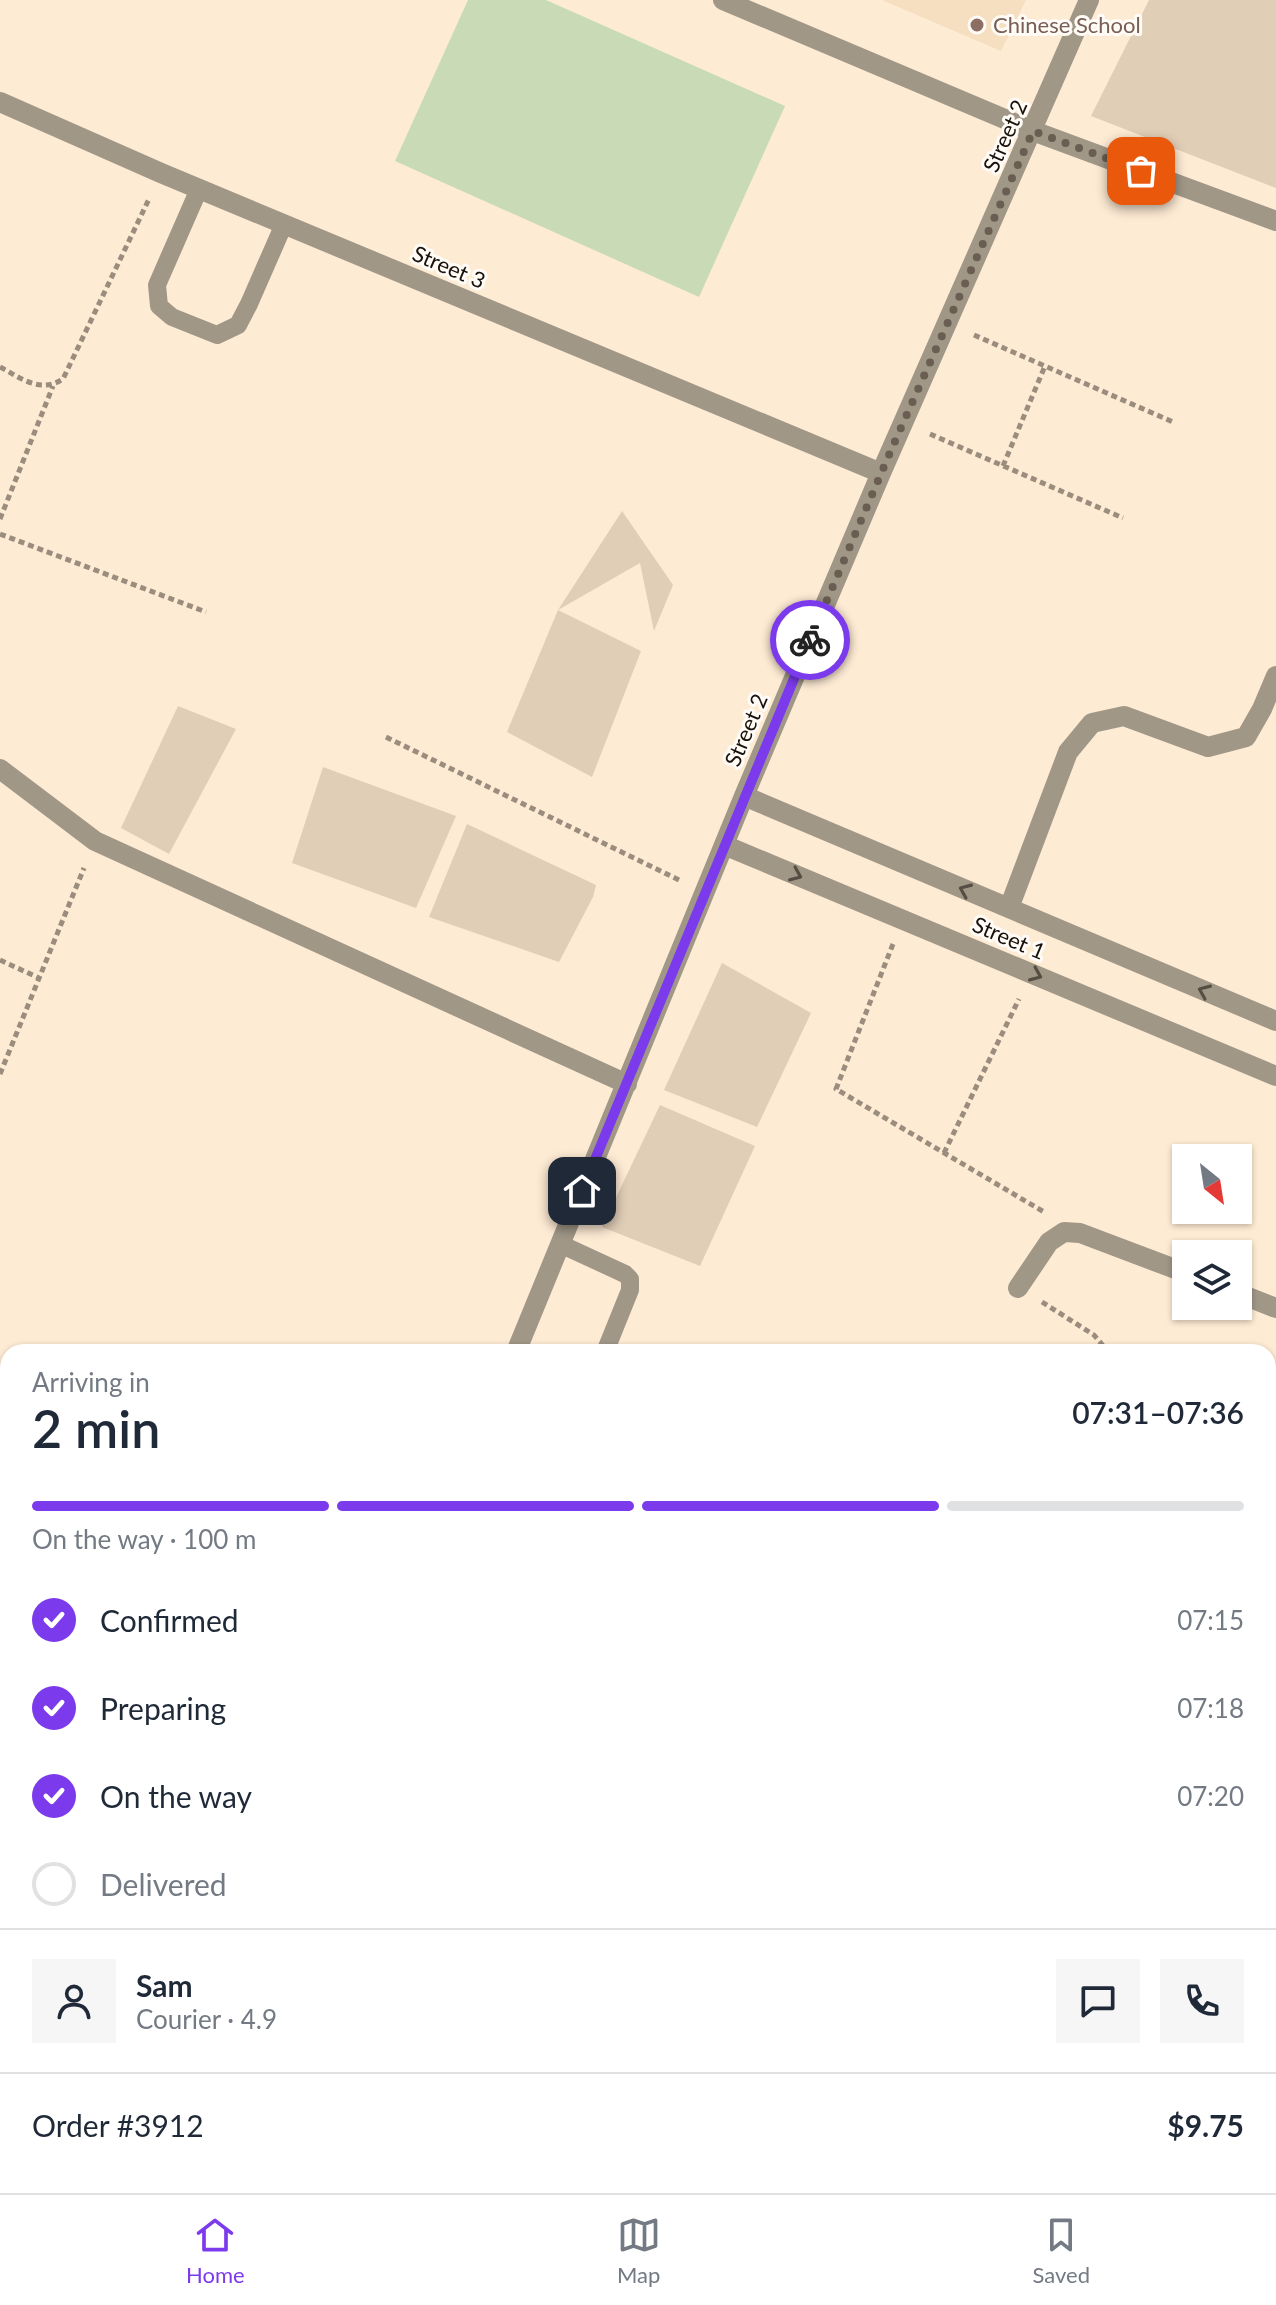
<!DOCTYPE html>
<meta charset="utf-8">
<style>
body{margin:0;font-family:Lato,sans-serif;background:#f6f6f7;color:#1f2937;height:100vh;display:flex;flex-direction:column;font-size:30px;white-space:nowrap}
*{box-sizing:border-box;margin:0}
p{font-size:26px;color:#747a83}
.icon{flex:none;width:44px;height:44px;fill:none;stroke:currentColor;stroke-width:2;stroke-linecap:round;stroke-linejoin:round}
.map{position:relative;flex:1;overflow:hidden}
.panel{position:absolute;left:0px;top:1344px;width:1276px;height:850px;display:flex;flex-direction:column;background:#fff;border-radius:24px 24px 0 0;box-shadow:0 2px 6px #0004}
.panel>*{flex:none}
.needle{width:52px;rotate:150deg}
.fabs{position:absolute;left:1172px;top:1144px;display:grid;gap:16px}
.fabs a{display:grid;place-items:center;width:80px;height:80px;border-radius:0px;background:#fff;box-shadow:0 2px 6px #0004;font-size:40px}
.pin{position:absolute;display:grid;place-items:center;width:68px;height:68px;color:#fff;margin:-34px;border-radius:16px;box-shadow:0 4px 12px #0006}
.courier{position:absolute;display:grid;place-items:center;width:80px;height:80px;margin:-40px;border:6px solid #7c3aed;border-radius:50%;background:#fff;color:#222;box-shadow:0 2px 10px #0007}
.overview em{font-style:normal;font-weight:600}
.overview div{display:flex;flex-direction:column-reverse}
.overview{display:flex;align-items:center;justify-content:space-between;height:136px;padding:0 32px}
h1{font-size:52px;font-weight:600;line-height:60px}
.bar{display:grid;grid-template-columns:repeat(4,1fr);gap:12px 8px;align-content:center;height:96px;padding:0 32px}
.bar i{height:10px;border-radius:6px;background:#e0e1e3}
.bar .selected{background:#7c3aed}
.bar p{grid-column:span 4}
.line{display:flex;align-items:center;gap:20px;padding:0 32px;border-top:2px solid #e0e1e3}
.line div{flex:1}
.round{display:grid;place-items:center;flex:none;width:84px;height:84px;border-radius:0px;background:#f6f6f7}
ol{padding:0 32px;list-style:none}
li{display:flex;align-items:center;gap:24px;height:88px}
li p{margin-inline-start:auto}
li .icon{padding:8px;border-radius:50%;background:#7c3aed;color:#fff;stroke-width:4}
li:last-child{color:#747a83}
li i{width:44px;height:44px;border:4px solid #e0e1e3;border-radius:50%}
.menu{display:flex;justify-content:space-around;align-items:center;height:112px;border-top:2px solid #e0e1e3;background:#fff;font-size:22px;color:#747a83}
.menu a{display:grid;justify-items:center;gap:4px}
.menu .selected{color:#7c3aed}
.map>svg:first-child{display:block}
.built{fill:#f6dec0}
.green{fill:#c8dbb6}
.building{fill:#e1ceb7}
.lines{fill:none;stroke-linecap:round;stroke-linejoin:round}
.path{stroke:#9b8d7d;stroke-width:5;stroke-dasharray:6 4;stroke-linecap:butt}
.lane{stroke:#a09787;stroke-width:18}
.street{stroke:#a09787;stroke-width:20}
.secondary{stroke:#7a6d56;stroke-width:20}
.oneway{stroke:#564e42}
.done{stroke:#695e51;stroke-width:8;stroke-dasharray:0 14.4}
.route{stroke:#7c3aed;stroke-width:10}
.education-dot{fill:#8d6e63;stroke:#fffbf6;stroke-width:3}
.labels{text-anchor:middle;stroke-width:6;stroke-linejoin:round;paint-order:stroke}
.education-label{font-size:22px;fill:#785e54;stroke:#fffbf6;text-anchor:start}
.street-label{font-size:22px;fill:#19120a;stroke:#fffbf6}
</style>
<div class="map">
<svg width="1276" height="2193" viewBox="0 0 1276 2193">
<rect width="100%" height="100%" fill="#feebd4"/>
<path class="built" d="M882 0H1026L1001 51Z"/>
<path class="green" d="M468 0H546L785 106 699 297 395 161Z"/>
<path class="building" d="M1149 0H1276V188L1091 116Z
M622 511 673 585 654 631 640 563 558 610Z
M558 610 641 651 592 777 507 732Z
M178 706 236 729 169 854 121 828Z
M323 767 456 816 416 908 292 863Z
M467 824 596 885 593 897 559 962 429 917Z
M722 963 811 1013 757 1127 664 1090Z
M660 1105 755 1146 700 1266 602 1227Z"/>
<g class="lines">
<path class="path" d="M974 335 1173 422
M0 367C21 378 40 394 63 379L149 199
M930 434 1123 518
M1003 466 1045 366
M0 519 53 386
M0 534 206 612
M386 737 679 880
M893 944 836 1089 1044 1212
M0 960 39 978
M0 1074 84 868
M944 1153 1019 999
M1042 1302 1094 1335 1105 1348V1352
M1268 1960 1276 1963
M261 2186 262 2193
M533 2186 534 2193"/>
<path class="lane" d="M199 189 157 285 159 306 172 317 217 335 238 325 249 304 284 224
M560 1244 625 1274 630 1279V1290L605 1352"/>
<path class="street" d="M723 0 1033 131 1276 221
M0 102 161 173 881 473
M0 769 95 841 627 1084
M744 796 1276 1021
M724 845 1276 1076
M1009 908 1068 752 1092 723 1124 716 1208 747 1246 737 1262 709 1276 676
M1018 1288 1049 1242 1064 1232 1080 1233 1186 1273
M1238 1293 1276 1308
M516 1352 744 796 881 473 1089 0
M1268 1745 1276 1748
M0 1778 8 1775"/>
<path class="secondary" d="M1268 1449 1276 1429
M1268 1627 1276 1608
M785 2193 793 2186
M883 2193 890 2186"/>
</g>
<defs><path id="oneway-chevron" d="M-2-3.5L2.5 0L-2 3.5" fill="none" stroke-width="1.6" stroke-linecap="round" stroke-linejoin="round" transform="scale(2)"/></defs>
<g class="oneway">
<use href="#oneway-chevron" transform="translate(796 875) rotate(23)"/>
<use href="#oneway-chevron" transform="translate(965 890) rotate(-157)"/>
<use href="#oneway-chevron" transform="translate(1036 975) rotate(23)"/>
<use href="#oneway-chevron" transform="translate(1204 991) rotate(-157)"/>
</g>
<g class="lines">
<path class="done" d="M810 640 892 448 1033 131 1141 171"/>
<path class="route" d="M582 1191 810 640"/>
</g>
<circle class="education-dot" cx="977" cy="25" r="8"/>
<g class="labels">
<g class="education-label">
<text x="993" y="33">Chinese School</text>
</g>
<g class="street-label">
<text transform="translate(1005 136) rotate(-66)" y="8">Street 2</text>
<text transform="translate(449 267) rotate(23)" y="8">Street 3</text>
<text transform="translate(746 730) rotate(-67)" y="8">Street 2</text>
<text transform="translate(1009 938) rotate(23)" y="8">Street 1</text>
</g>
</g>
</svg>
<div class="fabs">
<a><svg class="needle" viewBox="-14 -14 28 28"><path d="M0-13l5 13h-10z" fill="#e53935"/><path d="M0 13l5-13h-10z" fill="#747a83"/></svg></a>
<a><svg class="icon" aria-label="layers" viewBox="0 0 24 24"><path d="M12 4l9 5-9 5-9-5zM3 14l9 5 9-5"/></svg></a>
</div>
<div class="pin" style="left:1141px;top:171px;background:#ea580c"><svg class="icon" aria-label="bag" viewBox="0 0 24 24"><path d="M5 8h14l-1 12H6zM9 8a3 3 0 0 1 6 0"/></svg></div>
<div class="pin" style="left:582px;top:1191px;background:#1f2937"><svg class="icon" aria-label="home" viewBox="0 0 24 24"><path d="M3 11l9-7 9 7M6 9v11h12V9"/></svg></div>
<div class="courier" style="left:810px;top:640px"><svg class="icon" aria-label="bike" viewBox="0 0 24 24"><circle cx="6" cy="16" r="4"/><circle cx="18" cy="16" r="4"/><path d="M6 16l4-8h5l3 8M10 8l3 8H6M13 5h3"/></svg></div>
<section class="panel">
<div class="overview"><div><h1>2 min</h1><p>Arriving in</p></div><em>07:31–07:36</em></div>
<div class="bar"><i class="selected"></i><i class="selected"></i><i class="selected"></i><i></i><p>On the way · 100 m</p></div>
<ol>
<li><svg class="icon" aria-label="check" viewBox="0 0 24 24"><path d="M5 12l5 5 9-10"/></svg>Confirmed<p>07:15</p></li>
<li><svg class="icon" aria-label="check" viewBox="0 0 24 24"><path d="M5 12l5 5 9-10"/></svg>Preparing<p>07:18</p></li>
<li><svg class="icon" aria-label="check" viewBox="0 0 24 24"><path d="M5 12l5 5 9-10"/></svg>On the way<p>07:20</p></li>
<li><i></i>Delivered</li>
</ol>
<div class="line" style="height:144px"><a class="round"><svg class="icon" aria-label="person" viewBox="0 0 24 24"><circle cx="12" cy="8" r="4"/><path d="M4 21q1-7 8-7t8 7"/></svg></a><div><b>Sam</b><p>Courier · 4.9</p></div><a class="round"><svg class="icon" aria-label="chat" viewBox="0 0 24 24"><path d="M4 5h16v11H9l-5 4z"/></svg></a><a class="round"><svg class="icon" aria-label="phone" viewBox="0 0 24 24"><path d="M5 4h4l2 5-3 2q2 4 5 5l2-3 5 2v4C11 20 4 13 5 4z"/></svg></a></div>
<div class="line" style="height:104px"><div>Order #3912</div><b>$9.75</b></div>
</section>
</div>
<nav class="menu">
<a class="selected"><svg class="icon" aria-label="home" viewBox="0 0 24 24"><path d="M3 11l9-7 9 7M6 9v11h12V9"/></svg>Home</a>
<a><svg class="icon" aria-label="map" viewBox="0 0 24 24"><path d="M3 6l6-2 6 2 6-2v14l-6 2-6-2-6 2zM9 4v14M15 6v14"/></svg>Map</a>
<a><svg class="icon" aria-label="saved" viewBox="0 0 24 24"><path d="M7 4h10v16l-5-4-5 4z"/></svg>Saved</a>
</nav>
